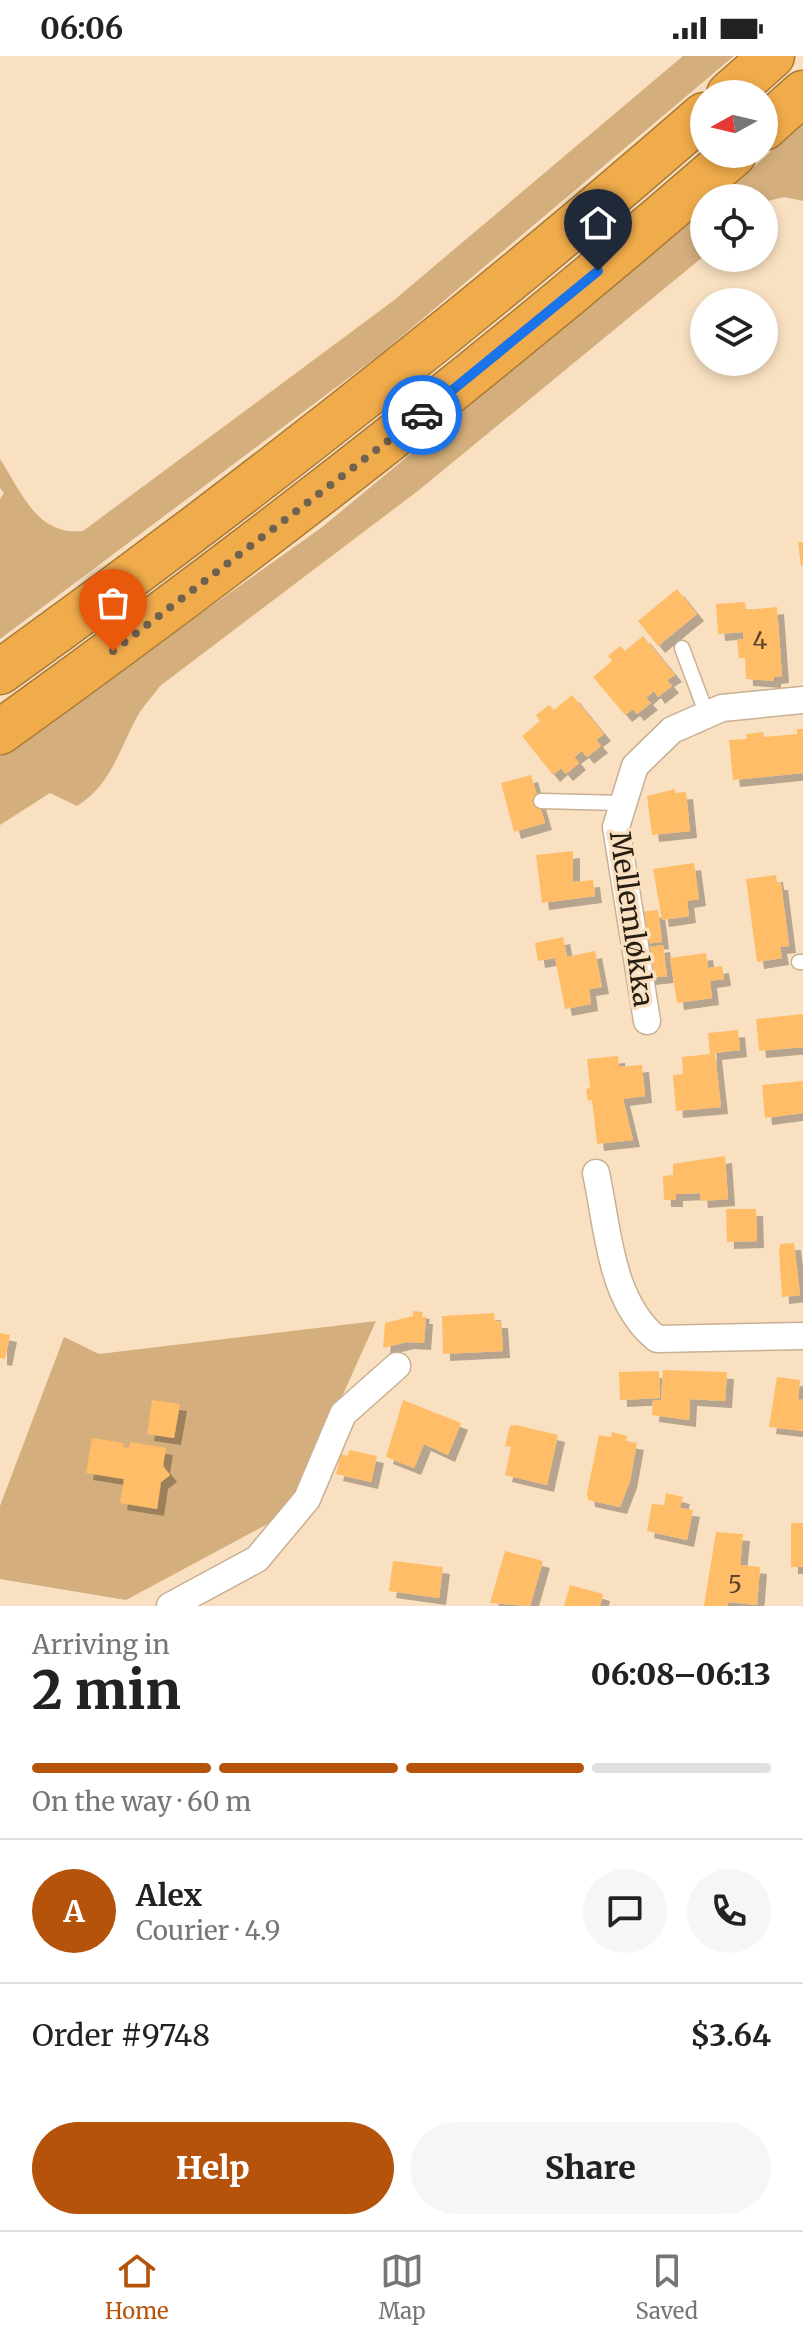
<!DOCTYPE html>
<meta charset="utf-8">
<style>
body{margin:0;font-family:Merriweather,serif;background:#f6f6f6;color:#222;height:100vh;display:flex;flex-direction:column;font-size:30px;white-space:nowrap}
*{box-sizing:border-box;margin:0}
p{font-size:26px;color:#767676}
.icon{flex:none;width:44px;height:44px;fill:none;stroke:currentColor;stroke-width:2;stroke-linecap:round;stroke-linejoin:round}
.map{position:relative;height:1550px;overflow:hidden}
.side{display:flex;flex-direction:column;background:#fff;flex:1}
.side>*{flex:none}
.needle{width:52px;rotate:262deg}
.fabs{position:absolute;left:690px;top:24px;display:grid;gap:16px}
.fabs a{display:grid;place-items:center;width:88px;height:88px;border-radius:50%;background:#fff;box-shadow:0 4px 12px #0003;font-size:40px}
.pin{position:absolute;display:grid;place-items:center;width:68px;height:68px;color:#fff;margin:-82px -34px;border-radius:50% 50% 50% 0;rotate:-45deg;box-shadow:0 0 8px #0007}
.pin .icon{rotate:45deg}
.courier{position:absolute;display:grid;place-items:center;width:80px;height:80px;margin:-40px;border:6px solid #1a73e8;border-radius:50%;background:#fff;color:#222;box-shadow:0 2px 10px #0007}
.overview em{font-style:normal;font-weight:800}
.overview div{display:flex;flex-direction:column-reverse}
.overview{display:flex;align-items:center;justify-content:space-between;height:136px;padding:0 32px}
h1{font-size:52px;font-weight:800;line-height:60px}
.bar{display:grid;grid-template-columns:repeat(4,1fr);gap:12px 8px;align-content:center;height:96px;padding:0 32px}
.bar i{height:10px;border-radius:6px;background:#e0e0e0}
.bar .on{background:#b45309}
.bar p{grid-column:span 4}
.line{display:flex;align-items:center;gap:20px;padding:0 32px;border-top:2px solid #e0e0e0}
.line div{flex:1}
.round{display:grid;place-items:center;flex:none;width:84px;height:84px;border-radius:42px;background:#f6f6f6}
.primary-button{display:flex;gap:16px;margin-top:auto;padding:16px 32px}
.primary-button a{flex:1;height:92px;border-radius:48px;background:#b45309;color:#fff;font-size:32px;font-weight:800;line-height:92px;text-align:center}
.primary-button a+a{background:#f6f6f6;color:#222}
.status{display:flex;justify-content:space-between;align-items:center;height:56px;padding:0 40px;background:#fff;direction:ltr}
.status svg{height:22px;fill:currentColor}
.tab-bar{display:flex;justify-content:space-around;align-items:center;height:112px;border-top:2px solid #e0e0e0;background:#fff;font-size:22px;color:#767676}
.tab-bar a{display:grid;justify-items:center;gap:4px}
.tab-bar .on{color:#b45309}
.map>svg:first-child{display:block}
.green{fill:#d5ae7d}
.building{fill:#ffbd68;filter:url(#shadow)}
.lines{fill:none;stroke-linecap:round;stroke-linejoin:round}
.service-casing{stroke:#c9b093;stroke-width:17}
.minor-casing{stroke:#c9b093;stroke-width:29}
.motorway-casing{stroke:#aa7a37;stroke-width:47}
.service{stroke:#fff;stroke-width:14}
.minor{stroke:#fff;stroke-width:26}
.motorway{stroke:#f0ab4b;stroke-width:44}
.done{stroke:#706250;stroke-width:8;stroke-dasharray:0 14.4}
.route{stroke:#1a73e8;stroke-width:10}
.labels{text-anchor:middle;stroke-width:7;stroke-linejoin:round;paint-order:stroke}
.number-label{font-size:24px;fill:#5d4628}
.street-label{font-size:28px;fill:#271e13;stroke:#f9e0c1}
</style>
<div class="status"><b>06:06</b><svg viewBox="0 0 49 12"><path d="M0 12V9h3v3zM5 12V6h3v6zM10 12V3h3v9zM15 12V0h3v12zM26 1h20v11H26zM47 4h2v5h-2z"/></svg></div>
<div class="map">
<svg width="803" height="1550" viewBox="0 0 803 1550">
<defs>
<filter id="shadow"><feDropShadow dx="7" dy="7" stdDeviation="0" flood-color="#0004"/></filter>
</defs>
<rect width="100%" height="100%" fill="#f9e0c1"/>
<path class="green" d="M683 0H734L382 297 0 583V443L4 437 0 432V403C22 437 37 480 83 475L393 245Z
M803 67V145L784 141 764 146V142H719Z
M704 155V200L419 434 160 630C153 640 143 650 137 661 119 694 111 729 77 750L50 737 0 769V700L321 472Z
M376 1265 290 1456 126 1544 0 1523V1450L64 1281 99 1298Z"/>
<path class="building" d="M798 486H803V510H801Z
M677 533 697 558 658 590 638 565Z
M745 546 746 554 777 551 782 620 774 621V625L746 623 745 602H739L737 584 743 583V576L718 578 716 548Z
M643 580 675 619 667 624 672 630 658 641 654 635 646 642 651 647 637 658 633 653 625 659 593 621 612 605 608 600 620 590 625 595Z
M572 639 604 678 596 684 601 690 587 701 582 695 574 701 579 707 566 718 561 712 553 719 522 680 540 665 536 659 549 649 554 654Z
M797 673H803V717L733 724 729 684 747 683 746 678 755 677 763 676 764 681 797 678Z
M531 719 545 767 514 776 501 727Z
M675 733V737L686 736 690 775 652 779 647 740Z
M573 795V826L593 824 595 840 542 847 536 799Z
M694 807 699 843 687 845 689 860 662 864 653 813Z
M776 819 777 827H781L789 890 780 891 782 902 757 906 746 823Z
M658 854 662 886 643 888 639 856Z
M563 881 567 901 595 895 602 931 589 933 591 948 565 953 555 902 538 905 535 887Z
M663 889 667 920 648 922 644 892Z
M706 897 708 912 722 910 724 923 710 925 712 942 677 947 670 902Z
M803 958V991L759 995 756 963Z
M738 974 740 994 715 997 721 1051 676 1055 673 1019 683 1018 682 1001 710 998 708 977Z
M618 1000 619 1011 642 1009 645 1040 623 1043 633 1084 597 1088 592 1044 588 1045 586 1033 590 1032 587 1003Z
M803 1025V1057L765 1062 762 1029Z
M725 1100 728 1143 701 1145 700 1137 676 1138V1144H664L663 1120 673 1119V1108Z
M726 1153H756L757 1185 727 1186Z
M794 1187 800 1239 782 1241 779 1194 780 1188Z
M413 1255 423 1256 422 1261H426L424 1287 407 1286 383 1292 385 1267 413 1260Z
M494 1257 495 1265H501L503 1295 443 1298 442 1260Z
M0 1277 10 1279 5 1303 0 1302Z
M663 1314 727 1316 725 1345 690 1343 689 1364 652 1359 653 1344H661Z
M659 1315 660 1342 620 1344 619 1316Z
M777 1321 800 1324 798 1343 803 1344V1375L769 1371Z
M152 1344 180 1348 174 1382 147 1378Z
M403 1344 461 1367 448 1399 424 1388 414 1412 386 1401Z
M516 1369 558 1379 547 1429 505 1419 511 1391 505 1390 510 1370Z
M612 1376 627 1380 626 1385 637 1387 630 1425 620 1451 588 1444 587 1437 599 1379 611 1381Z
M92 1382 124 1387 123 1391 129 1392 130 1386 166 1392 163 1410 170 1419 161 1426 157 1453 120 1447 124 1423 86 1417Z
M349 1394 377 1400 371 1426 336 1418 341 1398 348 1400Z
M666 1437 683 1441 680 1452 693 1454 687 1484 647 1475 652 1448 664 1449Z
M791 1467H803V1511H791Z
M716 1476 743 1478 740 1509 760 1511 757 1549 728 1546V1550H704Z
M505 1495 543 1505 530 1550 490 1547Z
M393 1505 443 1511 439 1542 389 1535Z
M570 1529 603 1538 600 1550H564Z"/>
<g class="lines">
<g class="service-casing">
<path id="service" d="M682 592 707 659
M541 745 622 747
M799 906H803"/>
</g>
<g class="minor-casing">
<path id="minor" d="M647 965 616 771 635 710 672 674 722 652 803 644
M596 1117C608 1172 610 1246 657 1283L803 1280
M170 1550 257 1503 307 1443 343 1358 397 1310"/>
</g>
<g class="motorway-casing">
<path id="motorway" d="M729 38 772 0
M764 72 803 37
M0 616C243 441 478 256 704 59
M0 676C253 494 499 303 734 98"/>
</g>
<use href="#service" class="service"/>
<use href="#minor" class="minor"/>
<use href="#motorway" class="motorway"/>
</g>
<g class="lines">
<path class="done" d="M113 595 422 359"/>
<path class="route" d="M422 359 598 215"/>
</g>
<g class="labels">
<g class="number-label">
<text x="760" y="593">4</text>
<text x="735" y="1537">5</text>
</g>
<g class="street-label">
<text transform="translate(632 863) rotate(82)" y="10">Mellemløkka</text>
</g>
</g>
</svg>
<div class="fabs">
<a><svg class="needle" viewBox="-14 -14 28 28"><path d="M0-13l5 13h-10z" fill="#e53935"/><path d="M0 13l5-13h-10z" fill="#767676"/></svg></a>
<a><svg class="icon" aria-label="locate" viewBox="0 0 24 24"><circle cx="12" cy="12" r="6"/><path d="M12 2v4M12 18v4M2 12h4M18 12h4"/></svg></a>
<a><svg class="icon" aria-label="layers" viewBox="0 0 24 24"><path d="M12 4l9 5-9 5-9-5zM3 14l9 5 9-5"/></svg></a>
</div>
<div class="pin" style="left:113px;top:595px;background:#ea580c"><svg class="icon" aria-label="bag" viewBox="0 0 24 24"><path d="M5 8h14l-1 12H6zM9 8a3 3 0 0 1 6 0"/></svg></div>
<div class="pin" style="left:598px;top:215px;background:#1f2937"><svg class="icon" aria-label="home" viewBox="0 0 24 24"><path d="M3 11l9-7 9 7M6 9v11h12V9"/></svg></div>
<div class="courier" style="left:422px;top:359px"><svg class="icon" aria-label="car" viewBox="0 0 24 24"><path d="M5 17H2v-5l4-1 3-4h7l3 4 3 1v5h-3M9 17h6M6 11h13"/><circle cx="7" cy="17" r="2"/><circle cx="17" cy="17" r="2"/></svg></div>
</div>
<section class="side">
<div class="overview"><div><h1>2 min</h1><p>Arriving in</p></div><em>06:08–06:13</em></div>
<div class="bar"><i class="on"></i><i class="on"></i><i class="on"></i><i></i><p>On the way · 60 m</p></div>
<div class="line" style="height:144px"><b class="round" style="background:#b45309;color:#fff">A</b><div><b>Alex</b><p>Courier · 4.9</p></div><a class="round"><svg class="icon" aria-label="chat" viewBox="0 0 24 24"><path d="M4 5h16v11H9l-5 4z"/></svg></a><a class="round"><svg class="icon" aria-label="phone" viewBox="0 0 24 24"><path d="M5 4h4l2 5-3 2q2 4 5 5l2-3 5 2v4C11 20 4 13 5 4z"/></svg></a></div>
<div class="line" style="height:104px"><div>Order #9748</div><b>$3.64</b></div>
<div class="primary-button"><a>Help</a><a>Share</a></div>
</section>
<nav class="tab-bar">
<a class="on"><svg class="icon" aria-label="home" viewBox="0 0 24 24"><path d="M3 11l9-7 9 7M6 9v11h12V9"/></svg>Home</a>
<a><svg class="icon" aria-label="map" viewBox="0 0 24 24"><path d="M3 6l6-2 6 2 6-2v14l-6 2-6-2-6 2zM9 4v14M15 6v14"/></svg>Map</a>
<a><svg class="icon" aria-label="saved" viewBox="0 0 24 24"><path d="M7 4h10v16l-5-4-5 4z"/></svg>Saved</a>
</nav>
